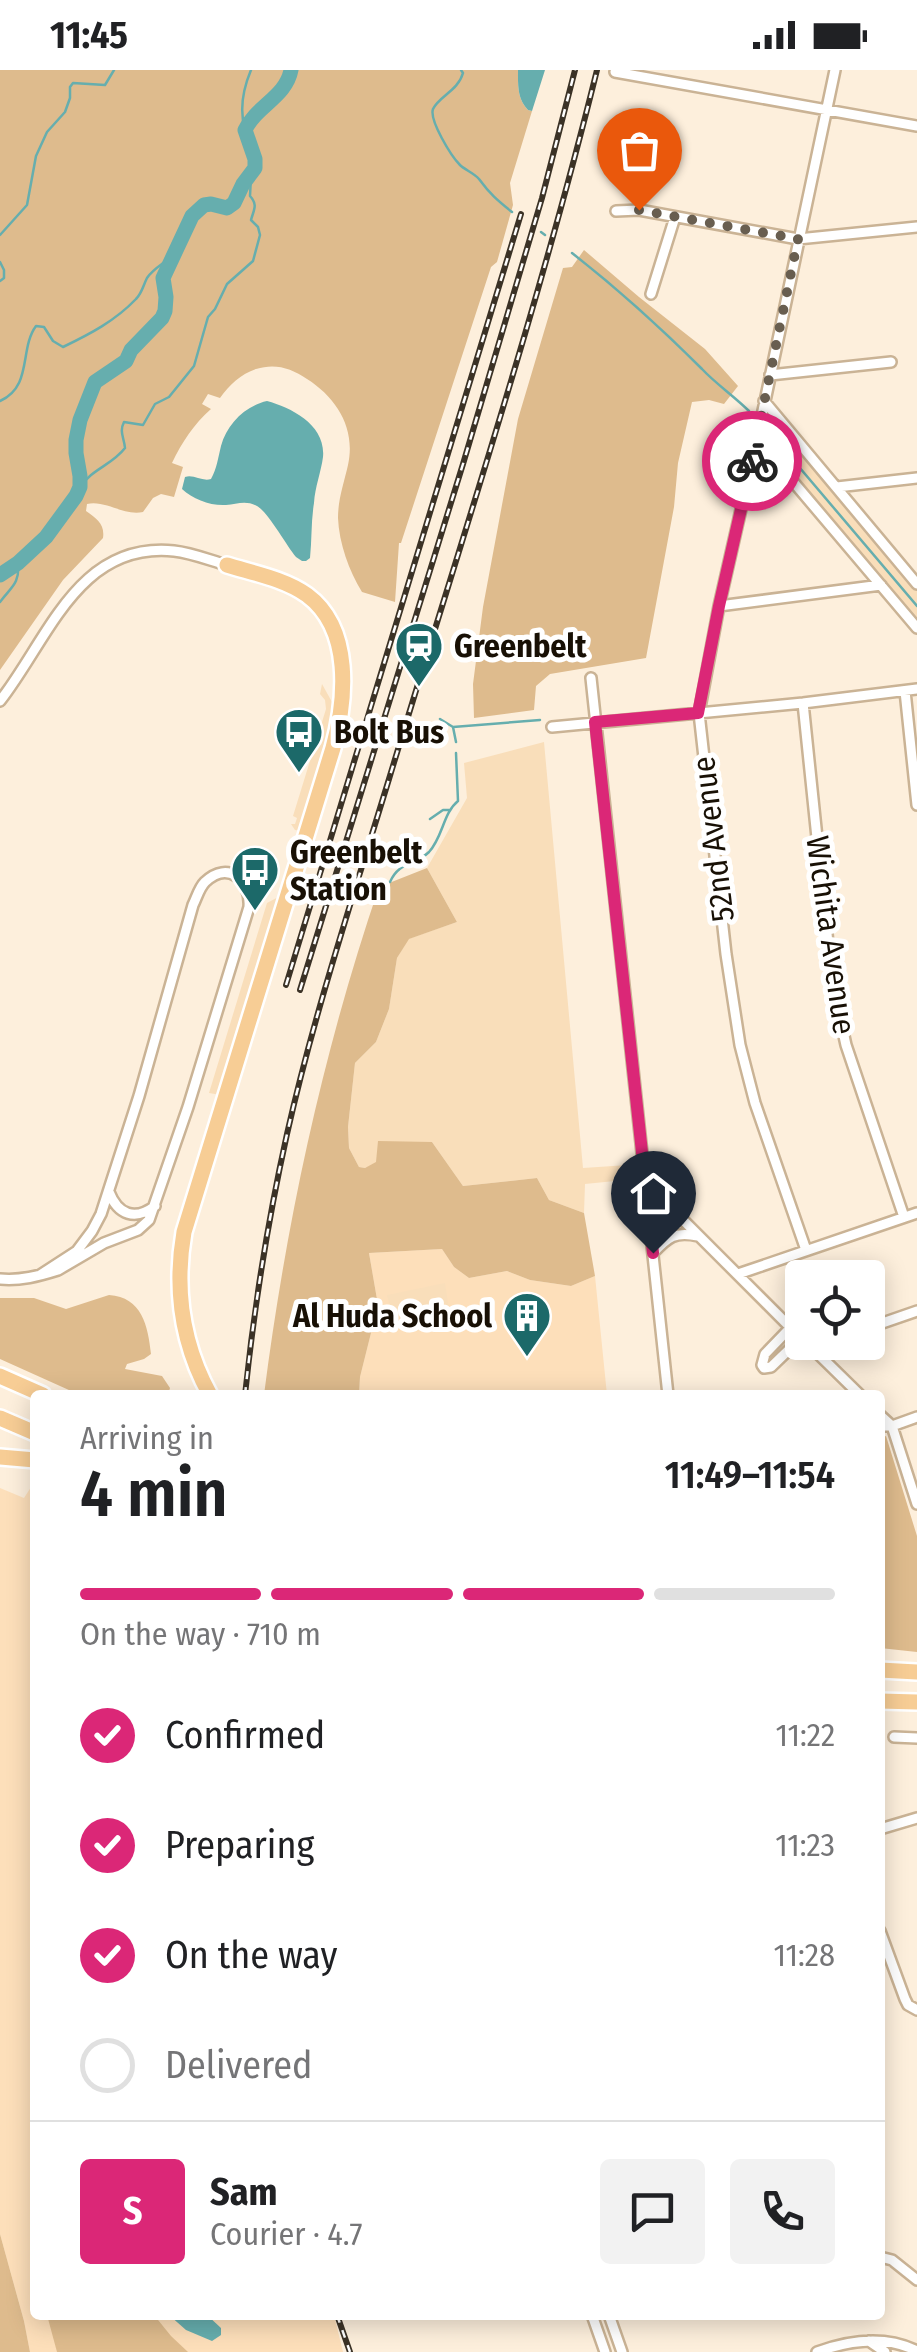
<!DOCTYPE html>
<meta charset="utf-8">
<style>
body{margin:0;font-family:"Fira Sans Condensed",sans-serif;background:#f2f2f2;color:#202124;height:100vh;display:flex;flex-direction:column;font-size:38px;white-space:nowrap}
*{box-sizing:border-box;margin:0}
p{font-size:32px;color:#757577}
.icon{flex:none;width:55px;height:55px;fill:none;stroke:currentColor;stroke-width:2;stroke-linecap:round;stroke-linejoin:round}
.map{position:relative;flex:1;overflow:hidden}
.drawer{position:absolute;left:30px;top:1320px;width:855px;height:930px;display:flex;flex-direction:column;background:#fff;border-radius:10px;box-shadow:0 5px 25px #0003}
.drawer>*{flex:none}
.fabs{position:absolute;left:785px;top:1190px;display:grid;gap:20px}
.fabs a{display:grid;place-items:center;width:100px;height:100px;border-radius:10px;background:#fff;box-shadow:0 5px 25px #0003;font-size:50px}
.pin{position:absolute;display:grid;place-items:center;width:85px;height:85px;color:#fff;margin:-102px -42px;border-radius:50% 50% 50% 0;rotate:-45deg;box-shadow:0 0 10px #0007}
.pin .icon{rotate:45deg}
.courier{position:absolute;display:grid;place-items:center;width:100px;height:100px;margin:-50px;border:8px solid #db2777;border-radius:50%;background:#fff;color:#222;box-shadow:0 2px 12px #0007}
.headline em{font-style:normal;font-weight:600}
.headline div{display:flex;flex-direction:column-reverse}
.headline{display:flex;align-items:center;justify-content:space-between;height:170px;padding:0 50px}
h1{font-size:65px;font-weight:600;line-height:75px}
.bar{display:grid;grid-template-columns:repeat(4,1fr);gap:15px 10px;align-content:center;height:120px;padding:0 50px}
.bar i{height:12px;border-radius:8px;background:#e0e0e0}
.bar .on{background:#db2777}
.bar p{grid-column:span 4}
.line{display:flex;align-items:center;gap:25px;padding:0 50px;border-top:2px solid #e0e0e0}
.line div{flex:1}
.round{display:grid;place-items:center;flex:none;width:105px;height:105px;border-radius:10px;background:#f2f2f2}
ol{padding:0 50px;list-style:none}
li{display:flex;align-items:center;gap:30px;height:110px}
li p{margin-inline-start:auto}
li .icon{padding:10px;border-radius:50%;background:#db2777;color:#fff;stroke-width:4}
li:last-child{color:#757577}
li i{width:55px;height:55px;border:5px solid #e0e0e0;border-radius:50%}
.status{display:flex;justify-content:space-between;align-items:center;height:70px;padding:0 50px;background:#fff;direction:ltr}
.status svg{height:28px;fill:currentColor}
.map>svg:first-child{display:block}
.built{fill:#fddfba}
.green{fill:#f9deba}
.forest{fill:#debb8d}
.water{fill:#66aeae}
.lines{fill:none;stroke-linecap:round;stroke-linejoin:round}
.stream{stroke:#66aeae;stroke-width:2.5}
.river{stroke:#66aeae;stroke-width:15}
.street-casing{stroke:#cab395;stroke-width:14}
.highway-casing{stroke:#fff;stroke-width:20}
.street{stroke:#fff;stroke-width:9}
.highway{stroke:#f7cd95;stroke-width:15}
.rail-casing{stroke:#3b3226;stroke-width:6}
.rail{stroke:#fff;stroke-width:2.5;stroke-dasharray:8;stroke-linecap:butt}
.done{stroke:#685e50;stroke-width:10;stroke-dasharray:0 18}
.route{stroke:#db2777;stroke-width:12}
.labels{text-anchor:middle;stroke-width:10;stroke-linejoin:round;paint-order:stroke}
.poi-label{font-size:32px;font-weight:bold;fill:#181005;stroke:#fff;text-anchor:start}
.street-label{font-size:32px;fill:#181005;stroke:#fff}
</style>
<div class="status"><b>11:45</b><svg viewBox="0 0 49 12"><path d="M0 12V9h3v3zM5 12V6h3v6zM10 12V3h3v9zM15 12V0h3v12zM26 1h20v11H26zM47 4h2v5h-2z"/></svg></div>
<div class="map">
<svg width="917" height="2282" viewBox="0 0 917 2282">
<rect width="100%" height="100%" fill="#fdefdc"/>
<path class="built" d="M442 1179 454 1197 469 1208 507 1201 530 1210 571 1216 595 1206 607 1325H359L360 1307 378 1235 369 1183Z
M35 1411V2245H334L343 2282H30L24 2251 0 2164V1418L24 1428Z"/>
<path class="green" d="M771 347 917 520V553L763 370 765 348Z
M322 614 337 641 301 761 295 760 291 754H295L297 748 293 746 326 639 325 630 320 624Z
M544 672 583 1098 643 1094 645 1108 585 1114 584 1143 549 1130 537 1108 463 1116 432 1072 365 1098 359 1097 349 1078 348 1057 355 993 376 972 389 939 397 888 408 869 457 852 427 798 467 728 464 693Z
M282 825 221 1025 209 1023 267 833Z
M445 1213 449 1239 445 1255 438 1258 439 1261 434 1263 431 1257 417 1261 412 1237 391 1240 387 1225Z"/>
<path class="forest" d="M0 0H518C518 15 517 29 528 40L532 41 510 113 513 135 497 192 491 197 401 473H399L395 532 362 522C349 501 339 473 338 448 338 429 344 413 348 395 356 359 337 328 307 309 291 298 275 293 256 299 241 304 229 315 220 328L208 324 202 334 211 339C194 354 182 372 172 393L183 397 174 427 161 424 153 428 143 442C123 446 106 430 87 434L86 441C97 449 105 454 103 468L63 510 0 600Z
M584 180 639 227 705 279 738 316 724 334 709 330 692 332 678 393 674 437 646 588 550 604 536 616 534 640 474 648 473 614 483 537 518 349 563 198 572 197Z
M427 798 457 852 409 869 397 888 389 939 376 972 355 993 348 1057 349 1078 359 1097 365 1098 376 1092 378 1071 432 1072 463 1116 537 1108 549 1130 584 1143 595 1206 571 1216 530 1210 507 1201 469 1208 454 1197 442 1179 369 1183 378 1235 360 1307 359 1325H264C286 1153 323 981 379 817Z
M109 1225C142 1227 148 1256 151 1284L144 1289 127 1294 125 1299 162 1306 170 1318 168 1325H80L0 1289V1228H34L66 1239Z
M886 1366 917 1466V1582L880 1578V1368Z
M0 2164 24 2251 30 2282H0Z
M47 2245H154L171 2266 188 2282H57Z"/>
<path class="water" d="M518 0H545L532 41 528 40C517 29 518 15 518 0Z
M267 331C292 338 326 355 323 387 321 402 315 417 314 433 311 451 312 469 310 488L306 491H302L296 487C286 475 268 442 257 436 246 430 237 434 226 435 210 436 193 429 182 419L185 407C194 404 202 412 211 409 217 398 218 388 221 376 227 354 245 336 267 331Z
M169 2245H207L221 2258V2265L212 2271 186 2260Z"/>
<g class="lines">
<path class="stream" d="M461 0 463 3C458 21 439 26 433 39 429 50 451 86 460 95 465 100 474 103 479 109 490 124 497 130 512 142
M245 60C239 39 243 19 251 0
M541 162 545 165
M0 165 27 135 36 86 47 62 65 42 70 28V17L73 13 105 15 114 0
M572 183C618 219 661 258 702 299 716 314 734 326 749 341
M0 192 4 200V208L0 211
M0 331C33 316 19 279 36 256L44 257 53 271 63 277C90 264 115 251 136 229 142 223 143 216 147 208 153 199 163 194 171 187
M766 358 917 536
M80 417C92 399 112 395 125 378 124 367 119 362 124 352L143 355 155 334 169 327 194 296 208 247 215 239 227 214 253 191 260 165 258 157 251 150C254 139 258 135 250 126L251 106
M0 532C11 517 20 514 18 493
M440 649 453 657 456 672
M453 657 540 650
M430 749 443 740H449
M390 812C399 791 416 795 429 782 443 767 443 743 458 731L456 683"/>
<path class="river" d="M0 505 18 493 46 467 76 426 80 417V406L76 383V370L80 350 95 312 126 291 131 280 162 248 165 241 166 227 163 208 192 146 204 135 211 134 227 138 234 133 243 114 255 98V89L245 60C256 36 286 27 291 0"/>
<g class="street-casing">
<path id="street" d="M615 2 917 56
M616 141 639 140 798 169 917 157
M651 224 675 147
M770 305 891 292
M764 331 917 514
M757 369 917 558
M837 417 917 408
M719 536 881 515
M591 608 668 1325
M905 621 917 735
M0 631C48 570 78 471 174 481 192 483 209 490 227 495
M803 633 832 912 846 975 904 1147
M552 657 803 633 917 619
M645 1112 802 1269
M109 1122C118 1145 135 1151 155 1136
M806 1180 755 1033 740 975 726 884 699 643 719 536 757 369 835 0
M653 1183C668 1167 675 1161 698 1166
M738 1204 917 1143
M0 1209C20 1211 39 1206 58 1200L104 1173 138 1160 149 1150 188 1037 249 837C251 810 228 790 205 812 199 818 197 827 193 835L139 1026 101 1144 92 1161 77 1181 40 1205
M791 1257 765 1284 762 1295 764 1298 771 1297 801 1268
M868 1258 917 1241
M806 1272 860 1325
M880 1345 892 1356 917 1434
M880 1356H892L917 1347
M894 1667 917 1668
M880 1759 917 1748
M880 1861 905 1929 908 1935 917 1940
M880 2187 892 2190 917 2210
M592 2245 605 2282
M609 2245 622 2282
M869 2271 885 2282
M817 2282C850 2270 885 2265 917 2281"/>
</g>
<g class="highway-casing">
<path id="highway" d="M0 1306 43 1325
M210 1325C182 1274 174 1220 184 1162L333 678C346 630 353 559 307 525 285 509 253 503 227 495
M0 1348 35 1363
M0 1387 35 1390
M880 1600 917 1602
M880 1631 917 1632"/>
</g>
<use href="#street" class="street"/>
<use href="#highway" class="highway"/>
<g class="rail-casing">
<path id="rail" d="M286 915 521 144
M300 920 463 394 542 128 575 0
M245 1325C254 1238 268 1150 287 1064 314 944 353 827 389 709 460 474 538 239 597 0
M337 2245 350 2282"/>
</g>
<use href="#rail" class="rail"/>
</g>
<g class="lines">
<path class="done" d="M639 140 798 169 752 391"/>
<path class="route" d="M653 1183 595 652 698 643 719 536 752 391"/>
</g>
<defs>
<g id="station-pin" transform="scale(2.5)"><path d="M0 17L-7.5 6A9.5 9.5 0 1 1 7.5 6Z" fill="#1c6969" stroke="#fff"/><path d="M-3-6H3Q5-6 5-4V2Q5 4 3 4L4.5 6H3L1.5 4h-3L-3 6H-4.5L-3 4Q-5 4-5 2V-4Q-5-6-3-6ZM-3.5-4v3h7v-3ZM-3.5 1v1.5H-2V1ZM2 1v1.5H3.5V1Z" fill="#fff"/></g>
<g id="bus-pin" transform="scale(2.5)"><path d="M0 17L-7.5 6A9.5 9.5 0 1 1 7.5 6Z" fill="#1c6969" stroke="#fff"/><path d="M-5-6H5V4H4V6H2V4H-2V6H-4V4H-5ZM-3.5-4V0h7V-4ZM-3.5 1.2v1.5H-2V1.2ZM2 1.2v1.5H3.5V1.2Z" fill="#fff"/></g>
<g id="building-pin" transform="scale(2.5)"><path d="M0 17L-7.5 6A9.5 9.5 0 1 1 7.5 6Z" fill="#1c6969" stroke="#fff"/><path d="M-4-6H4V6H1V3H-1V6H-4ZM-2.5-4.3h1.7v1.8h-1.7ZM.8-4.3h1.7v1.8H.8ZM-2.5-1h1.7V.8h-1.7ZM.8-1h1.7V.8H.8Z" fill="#fff"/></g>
</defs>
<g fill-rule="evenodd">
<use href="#station-pin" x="419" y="576"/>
<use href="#bus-pin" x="299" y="662"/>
<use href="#bus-pin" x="255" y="800"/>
<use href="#building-pin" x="527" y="1246"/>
</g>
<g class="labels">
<g class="poi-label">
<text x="454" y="587">Greenbelt</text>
<text x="334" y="673">Bolt Bus</text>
<text x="290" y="793">Greenbelt<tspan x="290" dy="37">Station</tspan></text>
<text x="492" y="1257" text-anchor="end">Al Huda School</text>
</g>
<g class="street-label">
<text transform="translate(713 769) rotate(-97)" y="11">52nd Avenue</text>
<text transform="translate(831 865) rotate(82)" y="11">Wichita Avenue</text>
</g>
</g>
</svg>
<div class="fabs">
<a><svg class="icon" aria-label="locate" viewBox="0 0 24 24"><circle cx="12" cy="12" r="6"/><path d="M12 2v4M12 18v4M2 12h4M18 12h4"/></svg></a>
</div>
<div class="pin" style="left:639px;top:140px;background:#ea580c"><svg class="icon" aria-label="bag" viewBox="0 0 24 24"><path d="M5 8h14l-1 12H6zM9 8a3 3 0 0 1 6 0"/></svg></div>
<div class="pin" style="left:653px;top:1183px;background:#1f2937"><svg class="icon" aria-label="home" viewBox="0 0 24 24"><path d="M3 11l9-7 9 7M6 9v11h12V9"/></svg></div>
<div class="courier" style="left:752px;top:391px"><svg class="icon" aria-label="bike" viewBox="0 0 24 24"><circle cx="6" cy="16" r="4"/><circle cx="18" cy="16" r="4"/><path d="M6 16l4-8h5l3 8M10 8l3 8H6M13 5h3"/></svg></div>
<section class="drawer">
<div class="headline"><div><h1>4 min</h1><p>Arriving in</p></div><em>11:49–11:54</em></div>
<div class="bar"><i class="on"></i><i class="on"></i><i class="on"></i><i></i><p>On the way · 710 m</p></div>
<ol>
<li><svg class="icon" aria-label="check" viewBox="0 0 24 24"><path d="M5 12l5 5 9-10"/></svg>Confirmed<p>11:22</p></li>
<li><svg class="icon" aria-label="check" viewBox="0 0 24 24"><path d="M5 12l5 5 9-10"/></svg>Preparing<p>11:23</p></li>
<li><svg class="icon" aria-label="check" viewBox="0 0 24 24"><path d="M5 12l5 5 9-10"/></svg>On the way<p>11:28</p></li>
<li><i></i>Delivered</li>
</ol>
<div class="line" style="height:180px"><b class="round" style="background:#db2777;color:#fff">S</b><div><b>Sam</b><p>Courier · 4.7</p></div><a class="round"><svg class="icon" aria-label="chat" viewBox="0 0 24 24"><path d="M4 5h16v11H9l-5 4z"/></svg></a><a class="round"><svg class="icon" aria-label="phone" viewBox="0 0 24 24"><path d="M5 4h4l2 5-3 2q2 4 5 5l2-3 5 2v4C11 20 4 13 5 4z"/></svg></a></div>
</section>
</div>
